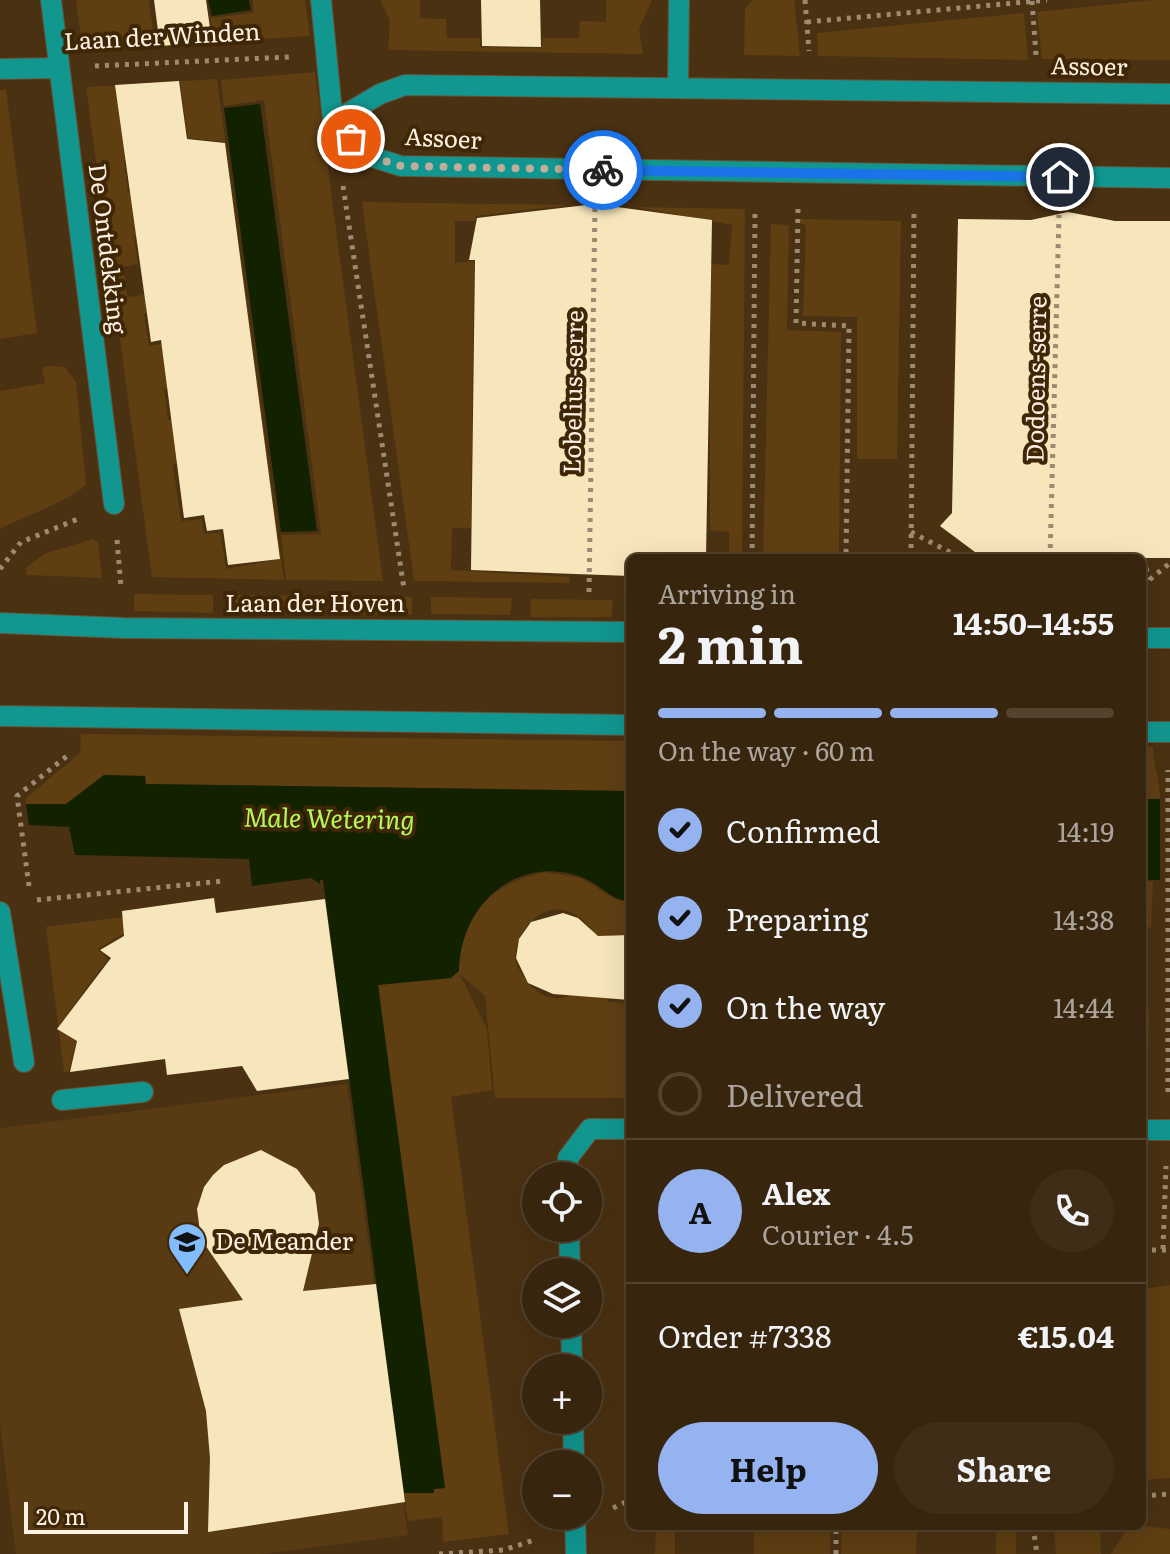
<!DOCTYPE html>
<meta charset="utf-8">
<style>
body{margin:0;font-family:Literata,serif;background:#3f2d17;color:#f1f3f6;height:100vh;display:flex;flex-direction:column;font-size:30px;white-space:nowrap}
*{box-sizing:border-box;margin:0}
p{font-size:26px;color:#aba59e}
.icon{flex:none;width:44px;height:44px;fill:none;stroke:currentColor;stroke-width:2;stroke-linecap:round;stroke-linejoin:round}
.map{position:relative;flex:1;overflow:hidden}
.details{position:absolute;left:626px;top:554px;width:520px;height:976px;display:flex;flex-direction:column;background:#38250e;border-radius:12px;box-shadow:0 8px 32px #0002,0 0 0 2px #52422e}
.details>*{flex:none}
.fabs{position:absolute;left:522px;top:1162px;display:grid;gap:16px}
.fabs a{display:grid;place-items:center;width:80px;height:80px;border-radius:50%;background:#38250e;box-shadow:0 8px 32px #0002,0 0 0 2px #52422e;font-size:40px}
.scale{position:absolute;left:24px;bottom:20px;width:164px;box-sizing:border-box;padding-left:8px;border:4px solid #fef1e3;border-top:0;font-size:22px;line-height:28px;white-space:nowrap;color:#fef1e3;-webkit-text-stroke:6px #3f2706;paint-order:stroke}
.pin{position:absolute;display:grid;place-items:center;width:68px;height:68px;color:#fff;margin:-34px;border:4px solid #fff;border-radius:50%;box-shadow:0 2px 8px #0007}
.courier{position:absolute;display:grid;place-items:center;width:80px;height:80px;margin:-40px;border:6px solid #1a73e8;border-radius:50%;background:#fff;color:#222;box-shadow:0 2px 10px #0007}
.head em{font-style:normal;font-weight:700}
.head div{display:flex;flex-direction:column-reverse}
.head{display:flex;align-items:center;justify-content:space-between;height:136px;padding:0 32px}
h1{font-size:52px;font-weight:700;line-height:60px}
.bar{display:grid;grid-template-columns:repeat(4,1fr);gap:12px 8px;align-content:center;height:96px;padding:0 32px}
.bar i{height:10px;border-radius:6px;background:#52422e}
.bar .on{background:#95b2f1}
.bar p{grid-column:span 4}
.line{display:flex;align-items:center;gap:20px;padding:0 32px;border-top:2px solid #52422e}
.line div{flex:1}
.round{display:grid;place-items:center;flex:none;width:84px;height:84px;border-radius:42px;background:#3f2d17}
ol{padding:0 32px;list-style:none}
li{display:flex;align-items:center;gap:24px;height:88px}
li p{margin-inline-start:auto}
li .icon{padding:8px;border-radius:50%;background:#95b2f1;color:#111;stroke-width:4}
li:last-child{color:#aba59e}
li i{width:44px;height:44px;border:4px solid #52422e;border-radius:50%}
.cta{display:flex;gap:16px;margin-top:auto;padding:16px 32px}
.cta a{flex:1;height:92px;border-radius:48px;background:#95b2f1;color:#111;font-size:32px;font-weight:700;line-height:92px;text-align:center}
.cta a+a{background:#3f2d17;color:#f1f3f6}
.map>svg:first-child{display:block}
.built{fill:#583a13}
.green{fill:#5f3e12;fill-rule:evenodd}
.water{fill:#122200}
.pier{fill:#4a3112}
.building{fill:#f7e6bc}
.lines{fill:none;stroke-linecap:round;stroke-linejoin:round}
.minor-casing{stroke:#675033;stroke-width:22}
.path{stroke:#9d8a72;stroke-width:5;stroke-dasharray:4 6;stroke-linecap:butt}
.minor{stroke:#119690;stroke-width:20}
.done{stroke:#bfae9a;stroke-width:8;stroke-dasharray:0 14.4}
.route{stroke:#1a73e8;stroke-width:10}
.labels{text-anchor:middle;stroke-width:8;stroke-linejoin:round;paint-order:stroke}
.street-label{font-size:24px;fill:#fef1e3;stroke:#3f2706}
.poi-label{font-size:24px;fill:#fef1e3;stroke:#3f2706;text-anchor:start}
.water-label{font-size:26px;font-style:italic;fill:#b3f759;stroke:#3f2706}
</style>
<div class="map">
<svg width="1170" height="1554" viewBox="0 0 1170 1554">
<rect width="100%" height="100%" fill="#4a3112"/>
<path class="built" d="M347 1084 408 1535 262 1554H16L0 1425V1128Z"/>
<path class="green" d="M76 0H149L155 46 83 52Z
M253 0H305L310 36 215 42 210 18 254 13Z
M380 0H420V18L446 19 447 38H480V47L541 48 543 38H579L580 21 606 22V0H652L639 29 643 54 388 50 390 20Z
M753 0H794L800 56 744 55 745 9Z
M1153 0H1170V60L1042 59 1037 12Z
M1024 13 1028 60 818 56 817 33Z
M315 72 383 581 286 580 281 535 321 534 264 100 224 106 221 80Z
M217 79 284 580 152 577 86 87ZM180 82 188 138 225 142 230 178 194 184 235 218 280 559 226 569 220 532 204 534 202 519 181 521 173 465 194 462 205 415 168 420 164 389 185 386 179 341 149 346 144 314 154 312 151 294 127 297 123 267 138 264 134 237 143 235 138 191 128 192 124 160 134 159 122 85Z
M0 90H6L37 333 0 339Z
M362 202 569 205 476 216 475 221H455V263L474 261 471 528H452L451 570 570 577 569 583 414 581Z
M635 207 745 209 742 558H729V532L710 530V264L729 265 732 225Z
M801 219 901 221 897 459H857V317L803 316 806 225 801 224Z
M771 224 789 225 787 330 841 332 839 558H763Z
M52 366 65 367 76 382 86 484C79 497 18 519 0 529V391L45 383 42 367Z
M93 539 98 543 102 578 27 575 26 568 44 554Z
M134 594 213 595V613L134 611Z
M235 595 316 596V614L233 613Z
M335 596 412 597V615L335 614Z
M431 597 512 598 510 615 431 614Z
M531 599 613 600 612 617H530Z
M81 734 630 741V791L145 784V776L104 775 66 804H26L25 799 80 753Z
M1142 747H1153C1153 766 1160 777 1160 799H1142Z
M545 872 581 878 615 899 630 902V935H610L609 946C595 938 590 923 576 915 545 896 516 929 515 958 520 979 544 1008 570 995 584 988 597 972 609 962L608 1002 630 1003V1098H495L485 996 460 975 487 1029 492 1090 451 1097 509 1534 443 1542 442 1517 408 1521 404 1493 445 1488 378 984 452 977C462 967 459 956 462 942 473 901 506 880 545 872Z
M1142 881H1153L1151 927 1142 929Z
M123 917 125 933 98 949 108 959 60 1024V1031L76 1041 69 1072H64L46 927Z
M1142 1008 1149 1010 1147 1103 1142 1102Z
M1170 1285V1478L1142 1480V1289Z
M656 1526H675V1554H655Z
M754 1526H830V1554H754Z
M842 1526H917L916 1554H841Z
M996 1526H1016V1554H996Z
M1054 1526H1100L1101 1554H1056Z
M1144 1526 1170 1529V1554H1111L1124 1533Z"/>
<path class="water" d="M208 0H249L251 10 212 16Z
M260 104 317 531 281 532 224 108Z
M104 775 145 776 146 784 630 791V901C612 901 602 886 586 879 519 851 460 904 459 971L451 978 378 985 445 1488 434 1489V1493H404L323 880H320V884L311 878 252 886 249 859 75 855 69 827 29 825 26 804H66Z
M1160 791H1170V880H1142V799H1160Z"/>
<path class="pier" d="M1160 787H1170V884H1160Z"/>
<path class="building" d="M154 0H206L212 42 160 46Z
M481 0H540L541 47 482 46Z
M179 81 187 139 225 143 280 559 228 565 223 529 207 531 204 515 184 518 161 340 151 342 115 85Z
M595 204 712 220 706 558H630V576L471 570 475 260H469L477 218Z
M1068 212 1115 221H1170V558H983L940 526 952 513 958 219 1031 220Z
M214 898 216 913 325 899 349 1079 257 1091 242 1066 167 1075 165 1059 70 1072 77 1041 57 1029 111 958 100 950 124 936 122 911Z
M563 913 578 918 598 936 630 935V1000L553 994 528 983 516 958 519 939 531 922Z
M261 1150 297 1169 315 1193 319 1224 303 1291 376 1284 405 1502 208 1532 210 1458 206 1411 179 1309 243 1300 201 1239 197 1209 204 1187 213 1175 224 1165Z"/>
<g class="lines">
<g class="minor-casing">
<path id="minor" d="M51 0 114 504
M321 0 333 122
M0 69 58 68
M678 86 679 0
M1170 94 405 85 380 94 333 122 369 156 401 166 1170 178
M0 623 124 628 630 632
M1142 638H1170
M0 716 630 725
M1142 732H1170
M0 912 24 1062
M62 1100 143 1092
M1142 1130H1170
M568 1176V1158L590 1129H630
M569 1228 570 1272
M571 1324 572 1368
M573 1420 574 1464
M575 1516 576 1554"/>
</g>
<path class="path" d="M805 0 809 51
M1032 1 1036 55
M807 22 1047 0
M95 66 289 57
M343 186 404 589
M798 209 796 323 849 326 846 558
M911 532 961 558
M117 540 121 587
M752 558 755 211
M911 558 914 211
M1050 558 1059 215
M1146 568 1149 580
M0 569 21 542 78 519
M1142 586 1170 563
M589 592 595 205
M29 886 17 796 67 756
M37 900 223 881
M1168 1092V770
M1163 1249 1166 1166
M1142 1250H1170
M1142 1496 1170 1494
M613 1508 630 1500
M1033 1526 1037 1554
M439 1554 504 1550 537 1539
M836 1554V1526"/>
<use href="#minor" class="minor"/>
</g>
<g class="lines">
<path class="done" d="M351 139 369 156 401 166 603 170"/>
<path class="route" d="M603 170 1060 177"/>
</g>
<defs>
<g id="school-pin" transform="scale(2)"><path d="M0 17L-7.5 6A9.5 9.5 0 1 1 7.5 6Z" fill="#80bdfa" stroke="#3f2706"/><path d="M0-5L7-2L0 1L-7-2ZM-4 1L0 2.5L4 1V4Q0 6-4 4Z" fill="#111"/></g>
</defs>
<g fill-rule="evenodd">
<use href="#school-pin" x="187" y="1242"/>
</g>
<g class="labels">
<g class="street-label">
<text transform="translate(162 37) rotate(-3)" y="8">Laan der Winden</text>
<text transform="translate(1089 67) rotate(1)" y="8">Assoer</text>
<text transform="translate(443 139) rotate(3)" y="8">Assoer</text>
<text transform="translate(107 249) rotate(83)" y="8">De Ontdekking</text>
<text transform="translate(1037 379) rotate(-89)" y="8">Dodoens-serre</text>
<text transform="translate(574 392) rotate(-89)" y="8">Lobelius-serre</text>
<text x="315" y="612">Laan der Hoven</text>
</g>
<g class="poi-label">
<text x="215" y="1250">De Meander</text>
</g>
<g class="water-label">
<text transform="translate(329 819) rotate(1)" y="9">Male Wetering</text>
</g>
</g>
</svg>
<div class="fabs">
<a><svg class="icon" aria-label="locate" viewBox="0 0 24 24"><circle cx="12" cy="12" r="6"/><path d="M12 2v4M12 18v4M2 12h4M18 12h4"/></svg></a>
<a><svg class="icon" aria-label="layers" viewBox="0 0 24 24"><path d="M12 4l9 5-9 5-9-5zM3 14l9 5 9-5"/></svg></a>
<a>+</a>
<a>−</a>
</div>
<div class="scale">20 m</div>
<div class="pin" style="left:351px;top:139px;background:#ea580c"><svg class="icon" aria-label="bag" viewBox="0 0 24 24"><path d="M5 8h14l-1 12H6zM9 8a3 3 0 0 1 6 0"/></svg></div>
<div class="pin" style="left:1060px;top:177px;background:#1f2937"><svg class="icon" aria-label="home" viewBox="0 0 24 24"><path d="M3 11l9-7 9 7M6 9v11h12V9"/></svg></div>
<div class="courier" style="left:603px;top:170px"><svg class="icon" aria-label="bike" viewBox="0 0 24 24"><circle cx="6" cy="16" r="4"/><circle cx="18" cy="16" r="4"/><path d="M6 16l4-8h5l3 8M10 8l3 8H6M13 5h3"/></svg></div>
<section class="details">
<div class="head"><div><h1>2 min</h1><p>Arriving in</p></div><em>14:50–14:55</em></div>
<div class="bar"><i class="on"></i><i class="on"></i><i class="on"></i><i></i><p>On the way · 60 m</p></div>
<ol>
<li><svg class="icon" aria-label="check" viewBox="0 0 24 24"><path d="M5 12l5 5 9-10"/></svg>Confirmed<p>14:19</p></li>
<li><svg class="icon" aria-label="check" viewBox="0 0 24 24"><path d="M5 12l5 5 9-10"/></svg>Preparing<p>14:38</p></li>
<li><svg class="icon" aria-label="check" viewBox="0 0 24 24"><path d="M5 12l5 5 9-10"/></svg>On the way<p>14:44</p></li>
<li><i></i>Delivered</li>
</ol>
<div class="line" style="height:144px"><b class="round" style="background:#95b2f1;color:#111">A</b><div><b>Alex</b><p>Courier · 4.5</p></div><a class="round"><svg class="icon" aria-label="phone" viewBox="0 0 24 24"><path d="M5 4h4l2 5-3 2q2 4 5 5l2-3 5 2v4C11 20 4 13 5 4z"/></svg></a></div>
<div class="line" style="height:104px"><div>Order #7338</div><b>€15.04</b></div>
<div class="cta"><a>Help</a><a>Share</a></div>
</section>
</div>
